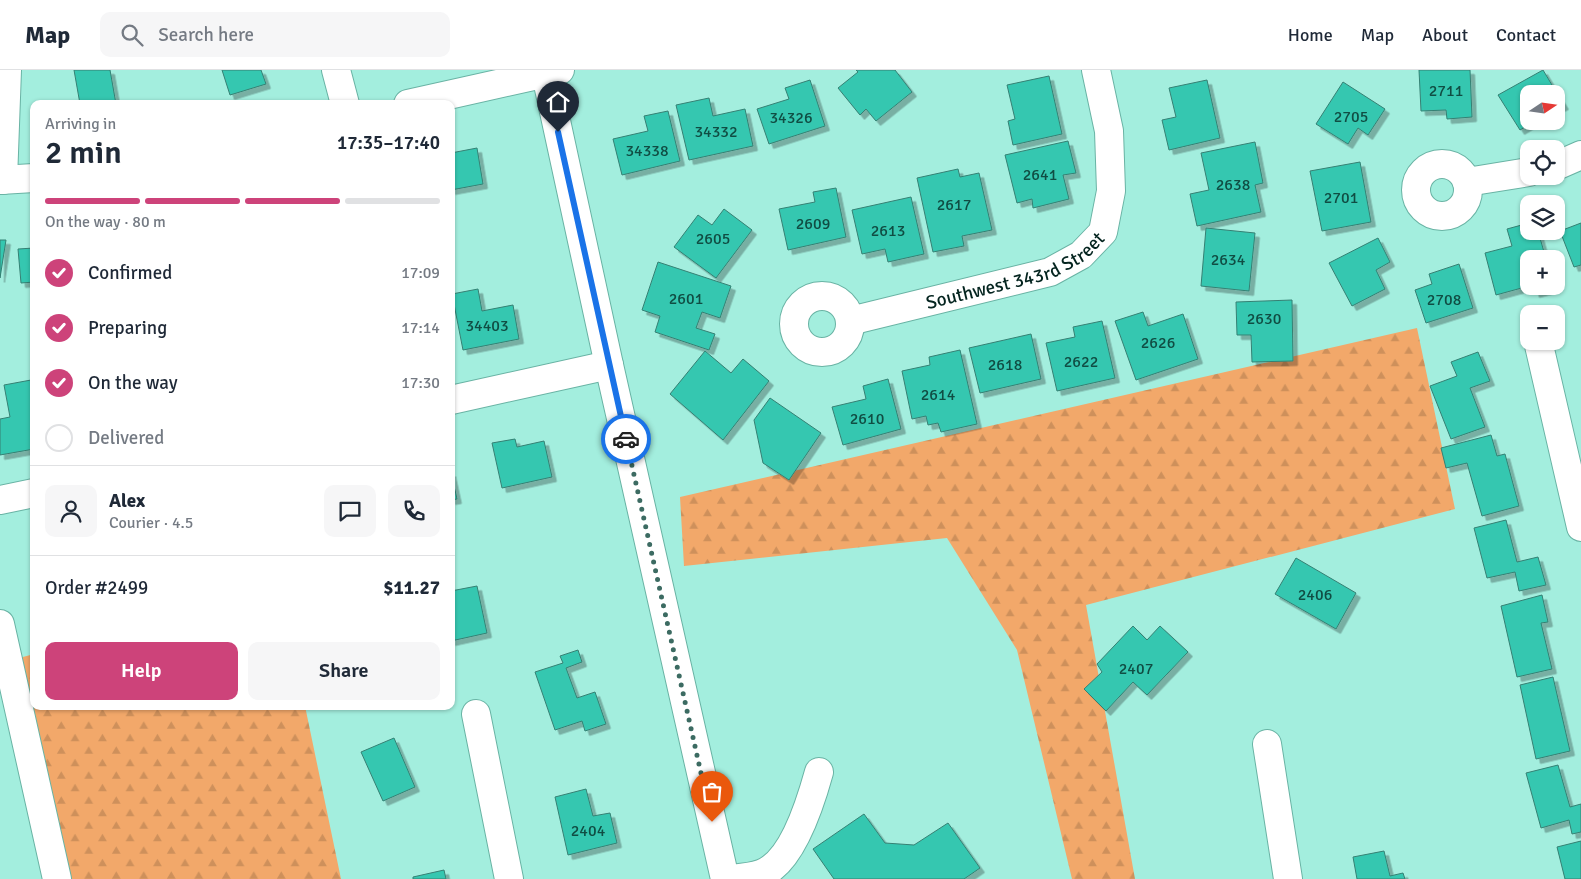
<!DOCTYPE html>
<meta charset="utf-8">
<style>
body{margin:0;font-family:Signika,sans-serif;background:#f6f6f7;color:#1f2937;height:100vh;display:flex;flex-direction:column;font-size:19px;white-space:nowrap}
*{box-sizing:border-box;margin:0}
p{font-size:16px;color:#747a83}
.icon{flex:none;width:28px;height:28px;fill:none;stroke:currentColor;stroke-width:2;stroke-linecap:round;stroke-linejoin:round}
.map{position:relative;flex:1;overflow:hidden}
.sheet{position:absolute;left:30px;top:30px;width:425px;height:610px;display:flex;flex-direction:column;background:#fff;border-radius:10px;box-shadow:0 1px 4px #0004}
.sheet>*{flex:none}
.needle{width:32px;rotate:77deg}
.tools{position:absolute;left:1520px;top:15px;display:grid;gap:10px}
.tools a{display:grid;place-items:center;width:45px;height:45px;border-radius:10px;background:#fff;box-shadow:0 1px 4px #0004;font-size:25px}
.pin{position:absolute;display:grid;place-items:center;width:42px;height:42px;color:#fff;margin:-51px -21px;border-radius:50% 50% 50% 0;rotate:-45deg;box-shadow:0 0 5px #0007}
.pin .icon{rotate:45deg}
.courier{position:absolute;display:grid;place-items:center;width:50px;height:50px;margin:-25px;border:4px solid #1a73e8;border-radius:50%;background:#fff;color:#222;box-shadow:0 1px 6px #0007}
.summary em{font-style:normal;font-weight:600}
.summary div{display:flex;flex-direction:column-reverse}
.summary{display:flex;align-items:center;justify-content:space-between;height:85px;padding:0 15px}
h1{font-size:32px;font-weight:600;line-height:38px}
.bar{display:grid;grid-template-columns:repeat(4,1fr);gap:8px 5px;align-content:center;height:60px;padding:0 15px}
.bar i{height:6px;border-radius:4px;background:#e0e1e3}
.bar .current{background:#cd437a}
.bar p{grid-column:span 4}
.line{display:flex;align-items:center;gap:12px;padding:0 15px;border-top:1px solid #e0e1e3}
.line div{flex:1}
.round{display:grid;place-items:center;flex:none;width:52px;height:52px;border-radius:10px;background:#f6f6f7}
ol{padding:0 15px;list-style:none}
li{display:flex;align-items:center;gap:15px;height:55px}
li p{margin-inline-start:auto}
li .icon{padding:5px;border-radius:50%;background:#cd437a;color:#fff;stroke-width:4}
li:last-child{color:#747a83}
li i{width:28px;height:28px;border:2px solid #e0e1e3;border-radius:50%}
.cta{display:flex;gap:10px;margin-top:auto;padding:10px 15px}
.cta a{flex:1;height:58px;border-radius:10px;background:#cd437a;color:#fff;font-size:20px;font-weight:600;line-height:58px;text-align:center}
.cta a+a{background:#f6f6f7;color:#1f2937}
header{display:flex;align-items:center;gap:30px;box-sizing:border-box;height:70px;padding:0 25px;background:#fff;border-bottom:1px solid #e0e1e3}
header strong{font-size:24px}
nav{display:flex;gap:28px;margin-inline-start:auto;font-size:18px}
.search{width:350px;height:45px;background:#f6f6f7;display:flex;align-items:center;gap:12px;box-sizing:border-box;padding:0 18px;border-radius:10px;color:#747a83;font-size:19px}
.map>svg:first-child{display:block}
.forest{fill:url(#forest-firs)}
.building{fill:#36c7b0;stroke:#358073;filter:url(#shadow)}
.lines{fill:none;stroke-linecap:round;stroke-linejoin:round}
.minor-casing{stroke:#69b3a4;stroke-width:30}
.minor{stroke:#fff;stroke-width:28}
.done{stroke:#3c6b62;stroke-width:5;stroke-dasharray:0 9}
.route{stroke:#1a73e8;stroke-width:6}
.labels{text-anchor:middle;stroke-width:4.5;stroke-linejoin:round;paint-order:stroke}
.number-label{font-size:16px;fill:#104d43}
.street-label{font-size:19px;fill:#04241f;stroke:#b0fbeb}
</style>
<header>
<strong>Map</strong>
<div class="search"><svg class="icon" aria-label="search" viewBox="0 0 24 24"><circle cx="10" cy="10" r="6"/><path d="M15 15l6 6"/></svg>Search here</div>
<nav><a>Home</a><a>Map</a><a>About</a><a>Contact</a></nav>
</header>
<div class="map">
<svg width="1581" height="809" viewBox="0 0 1581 809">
<defs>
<pattern id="forest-firs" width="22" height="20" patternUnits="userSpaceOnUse" patternTransform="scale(1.25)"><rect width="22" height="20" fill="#f2a86a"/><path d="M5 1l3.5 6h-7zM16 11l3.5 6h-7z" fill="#ce905b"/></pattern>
<filter id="shadow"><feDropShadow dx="4.5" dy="4.5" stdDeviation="0" flood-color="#0004"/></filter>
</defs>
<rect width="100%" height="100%" fill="#a3eede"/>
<path class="forest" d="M1417 258 1455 439 1086 535 1135 809H1072L1017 580 947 468 684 496 680 427Z
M34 584V636H305L341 809H57L8 591Z"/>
<path class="building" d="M74 0H110L116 34H80Z
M222 0H261L266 14 230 25Z
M856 0H895L912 22 876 51 866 39 860 45 838 18 858 2Z
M1419 0H1470L1472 47 1447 49 1446 40 1421 41Z
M1543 0 1564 35 1556 39V24H1529V51H1535L1520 60 1498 25Z
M1049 6 1062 64 1013 75 1008 51 1015 49 1007 15Z
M810 10 825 56 769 74 757 39 789 29 785 18Z
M1207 10 1220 68 1169 80 1162 50 1176 47 1169 18Z
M1343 12 1385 39 1368 65 1358 58 1348 74 1316 54Z
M709 28 713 46 745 39 753 76 689 90 676 35Z
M668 41 680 91 622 105 613 69 648 61 644 46Z
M1068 71 1076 103 1063 105 1069 129 1033 138 1032 129 1017 133 1005 85Z
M1255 72 1263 113 1255 115 1261 142 1197 156 1190 124 1209 120 1201 83Z
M477 78 483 114 451 120V83Z
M1360 92 1371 152 1322 161 1310 101Z
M958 99 960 107 979 103 992 160 962 166 964 176 933 182 917 108Z
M836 118 846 167 788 180 779 139 815 132 813 122Z
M911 127 924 184 888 192 885 179 862 184 852 140Z
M724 139 752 160 716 208 674 177 698 145 712 155Z
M1529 153V161H1538L1546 189H1529V216L1496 225 1485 183 1512 176 1507 159Z
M1581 153V195L1574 197 1560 161Z
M1206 158 1255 163 1249 221 1201 216Z
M1378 168 1390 192 1376 200 1385 219 1352 236 1329 193Z
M0 170H6L0 208Z
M34 178V212L21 213 18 179Z
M658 192 731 216 720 248 702 242 696 258 715 264 709 280 655 262 660 246 642 240Z
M1459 194 1473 238 1426 253 1415 220 1432 214 1429 204Z
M1533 216H1553L1554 218 1535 223Z
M478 219 482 241 513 235 519 269 463 280 452 224Z
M1292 230 1293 291 1252 292 1251 265H1237L1236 232Z
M1143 242 1148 256 1183 244 1198 289 1136 310 1115 251Z
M1102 251 1115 308 1057 321 1046 273 1075 267 1073 257Z
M1031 264 1041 309 980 323 969 278Z
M960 280 977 354 941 362 938 353 928 355 926 346 912 349 902 301 930 295 929 287Z
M705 281 731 303 743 289 769 311 723 370 670 324Z
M1478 282 1490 311 1470 318 1485 357 1451 369 1430 316 1457 306 1451 292Z
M888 309 901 359 843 375 832 337 866 329 863 316Z
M31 310 34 328V379L0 385V349L10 347 4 315Z
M770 328 821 363 789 410 763 393 754 350Z
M1491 365 1497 386 1505 384 1519 436 1482 446 1467 393 1446 398 1441 378Z
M515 369 517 377 544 371 552 407 502 418 492 373Z
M451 402 457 429 451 430Z
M1506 450 1517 492 1538 487 1546 515 1519 521 1515 502 1487 508 1474 458Z
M1296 488 1356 523 1336 559 1275 524Z
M477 516 487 563 451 571V521Z
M1542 525 1548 552 1541 553 1552 599 1517 607 1501 536Z
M1133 556 1147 570 1160 556 1188 582 1147 625 1133 612 1106 641 1084 619 1102 602 1097 594Z
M578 580 582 592 566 598 577 628 595 622 606 654 585 661 582 651 555 660 535 602 563 593 560 586Z
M1553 607 1570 681 1536 689 1520 615Z
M394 668 415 717 383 731 361 682Z
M1558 695 1570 737 1581 734V762L1572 764 1569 750 1541 758 1526 703Z
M586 719 593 746 610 743 617 773 568 785 555 727Z
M864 744 885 773 914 775 948 753 980 798 964 809H834L813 779Z
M1581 771V809H1565L1557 777Z
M1384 781 1390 806 1403 803 1405 809H1357L1353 787Z
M444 800 446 809H413V807Z"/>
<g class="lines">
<g class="minor-casing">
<g id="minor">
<path d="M336 0 345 34"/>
<path d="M545 0 609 295 725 809"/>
<path d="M408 34 560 0"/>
<circle cx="1442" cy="120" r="26"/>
<path d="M1556 96 1581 85"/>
<path d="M0 110 34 108"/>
<path d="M3 110 7 0"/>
<path d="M1467 112 1529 102"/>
<circle cx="822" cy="254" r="28"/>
<path id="s1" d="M850 251 1050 202 1081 185 1103 162 1111 121 1109 61 1096 0"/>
<path d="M1538 271 1581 457"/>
<path d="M451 330 609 295"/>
<path d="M0 430 34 423"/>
<path d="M0 554 57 809"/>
<path d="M476 644 509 809"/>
<path d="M1267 674 1288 809"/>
<path d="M733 809C744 807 757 807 767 801 794 786 811 731 819 702"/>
</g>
</g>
<use href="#minor" class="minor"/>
</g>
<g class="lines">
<path class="done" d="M626 369 712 752"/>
<path class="route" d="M558 62 626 369"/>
</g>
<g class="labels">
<g class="number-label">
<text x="1446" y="26">2711</text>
<text x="1351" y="52">2705</text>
<text x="791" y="53">34326</text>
<text x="716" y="67">34332</text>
<text x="647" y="86">34338</text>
<text x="1040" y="110">2641</text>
<text x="1233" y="120">2638</text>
<text x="1341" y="133">2701</text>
<text x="954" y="140">2617</text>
<text x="813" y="159">2609</text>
<text x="888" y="166">2613</text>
<text x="713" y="174">2605</text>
<text x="1228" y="195">2634</text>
<text x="686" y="234">2601</text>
<text x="1444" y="235">2708</text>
<text x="1264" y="254">2630</text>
<text x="487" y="261">34403</text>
<text x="1158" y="278">2626</text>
<text x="1081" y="297">2622</text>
<text x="1005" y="300">2618</text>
<text x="938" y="330">2614</text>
<text x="867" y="354">2610</text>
<text x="1315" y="530">2406</text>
<text x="1136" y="604">2407</text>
<text x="588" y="766">2404</text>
</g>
<g class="street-label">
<text dy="7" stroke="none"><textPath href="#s1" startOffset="174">Southwest 343rd Street</textPath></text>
</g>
</g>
</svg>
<div class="tools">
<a><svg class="needle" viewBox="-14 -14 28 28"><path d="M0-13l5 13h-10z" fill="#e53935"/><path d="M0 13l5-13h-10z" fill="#747a83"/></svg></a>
<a><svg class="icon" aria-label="locate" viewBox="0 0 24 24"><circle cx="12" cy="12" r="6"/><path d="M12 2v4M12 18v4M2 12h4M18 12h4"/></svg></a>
<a><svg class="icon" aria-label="layers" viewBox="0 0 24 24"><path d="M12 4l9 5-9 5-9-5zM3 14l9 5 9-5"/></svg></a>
<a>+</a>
<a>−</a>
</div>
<div class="pin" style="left:712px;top:752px;background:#ea580c"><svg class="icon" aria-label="bag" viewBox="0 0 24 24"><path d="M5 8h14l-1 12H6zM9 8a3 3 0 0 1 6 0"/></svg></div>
<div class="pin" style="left:558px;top:62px;background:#1f2937"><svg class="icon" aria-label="home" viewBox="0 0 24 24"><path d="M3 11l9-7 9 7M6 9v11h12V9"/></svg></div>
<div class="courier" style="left:626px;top:369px"><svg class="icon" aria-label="car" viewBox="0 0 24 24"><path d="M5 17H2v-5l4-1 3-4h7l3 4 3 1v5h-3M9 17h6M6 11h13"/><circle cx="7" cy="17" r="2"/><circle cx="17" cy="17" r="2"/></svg></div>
<section class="sheet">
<div class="summary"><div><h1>2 min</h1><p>Arriving in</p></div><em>17:35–17:40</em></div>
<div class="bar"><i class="current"></i><i class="current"></i><i class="current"></i><i></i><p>On the way · 80 m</p></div>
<ol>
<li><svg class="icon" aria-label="check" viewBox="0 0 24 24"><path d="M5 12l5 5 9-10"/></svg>Confirmed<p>17:09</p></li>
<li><svg class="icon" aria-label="check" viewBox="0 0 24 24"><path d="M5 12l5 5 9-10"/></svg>Preparing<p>17:14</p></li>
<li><svg class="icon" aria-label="check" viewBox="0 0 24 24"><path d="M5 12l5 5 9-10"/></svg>On the way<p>17:30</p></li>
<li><i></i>Delivered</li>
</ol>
<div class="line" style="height:90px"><a class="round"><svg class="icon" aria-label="person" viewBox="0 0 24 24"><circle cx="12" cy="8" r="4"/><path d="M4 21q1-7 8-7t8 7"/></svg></a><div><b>Alex</b><p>Courier · 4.5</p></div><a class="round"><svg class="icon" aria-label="chat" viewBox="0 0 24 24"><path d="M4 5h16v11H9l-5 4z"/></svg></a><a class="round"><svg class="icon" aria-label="phone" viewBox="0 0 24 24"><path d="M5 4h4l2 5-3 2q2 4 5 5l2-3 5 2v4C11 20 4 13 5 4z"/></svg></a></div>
<div class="line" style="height:65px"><div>Order #2499</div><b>$11.27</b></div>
<div class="cta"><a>Help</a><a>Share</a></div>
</section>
</div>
